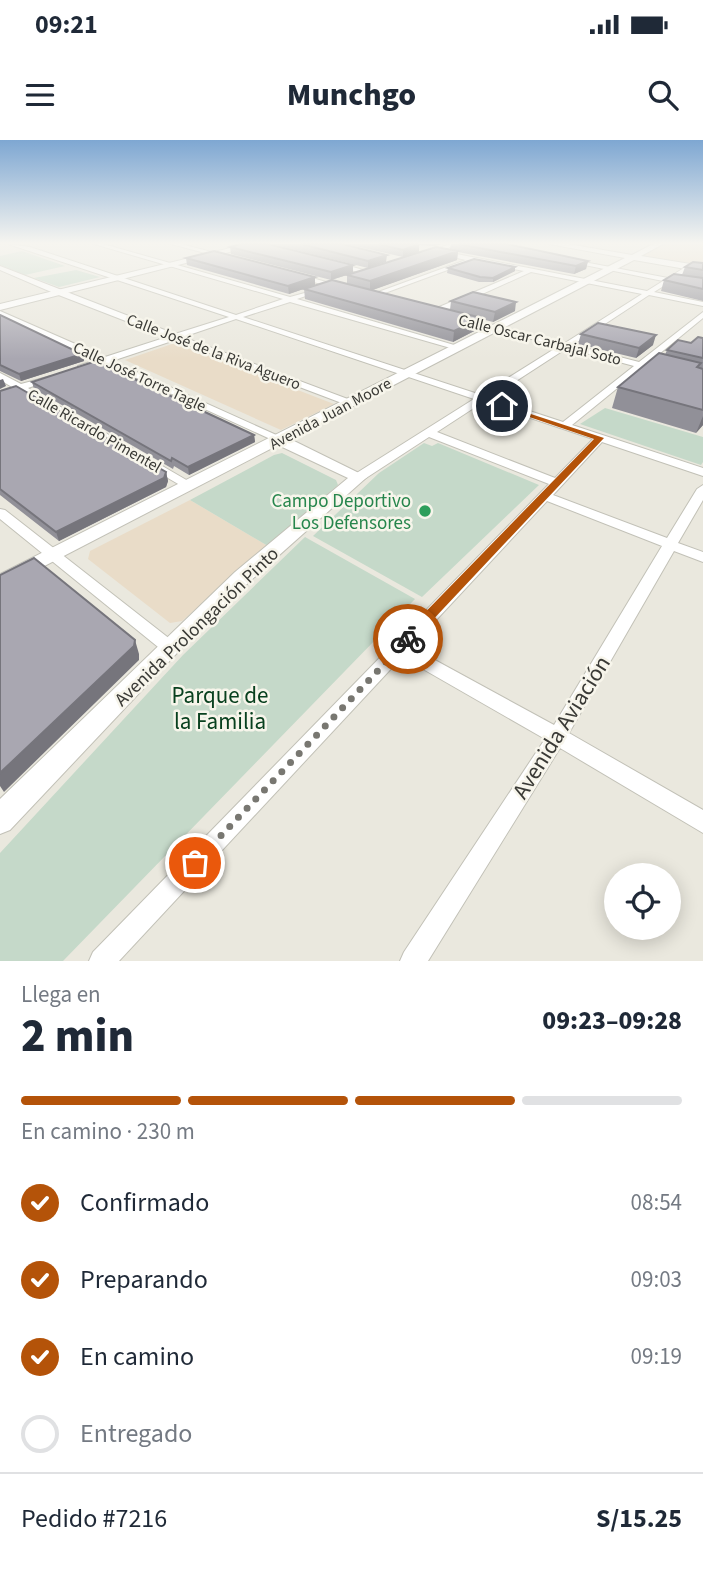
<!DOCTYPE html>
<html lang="es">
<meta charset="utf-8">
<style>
body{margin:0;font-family:"Source Sans 3",sans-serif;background:#f2f2f3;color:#1f2937;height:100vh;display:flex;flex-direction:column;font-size:26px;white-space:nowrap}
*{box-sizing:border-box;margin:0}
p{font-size:23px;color:#747a83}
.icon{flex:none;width:38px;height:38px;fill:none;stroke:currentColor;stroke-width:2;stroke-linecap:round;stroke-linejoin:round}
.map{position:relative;height:821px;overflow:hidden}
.drawer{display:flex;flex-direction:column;background:#fff;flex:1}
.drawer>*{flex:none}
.controls{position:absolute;left:604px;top:723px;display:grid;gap:14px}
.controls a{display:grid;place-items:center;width:77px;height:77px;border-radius:50%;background:#fff;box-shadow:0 4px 18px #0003;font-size:35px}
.pin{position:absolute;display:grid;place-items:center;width:60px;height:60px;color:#fff;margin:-30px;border:4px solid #fff;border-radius:50%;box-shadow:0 2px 7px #0007}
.courier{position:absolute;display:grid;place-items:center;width:70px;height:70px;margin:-35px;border:5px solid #b45309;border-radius:50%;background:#fff;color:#222;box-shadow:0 2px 9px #0007}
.summary em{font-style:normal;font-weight:800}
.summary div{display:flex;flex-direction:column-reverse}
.summary{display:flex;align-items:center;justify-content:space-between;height:119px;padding:0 21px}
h1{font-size:46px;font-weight:800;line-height:52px}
.bar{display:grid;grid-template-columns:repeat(4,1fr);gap:10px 7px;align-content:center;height:84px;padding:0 21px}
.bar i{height:9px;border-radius:5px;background:#e0e1e3}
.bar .current{background:#b45309}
.bar p{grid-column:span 4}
.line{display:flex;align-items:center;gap:18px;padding:0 21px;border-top:2px solid #e0e1e3}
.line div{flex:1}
ol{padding:0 21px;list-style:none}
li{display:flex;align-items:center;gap:21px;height:77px}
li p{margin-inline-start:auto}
li .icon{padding:7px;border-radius:50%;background:#b45309;color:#fff;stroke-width:4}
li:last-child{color:#747a83}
li i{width:38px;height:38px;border:4px solid #e0e1e3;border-radius:50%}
.status{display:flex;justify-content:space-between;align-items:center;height:49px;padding:0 35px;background:#fff;direction:ltr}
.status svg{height:19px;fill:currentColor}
header{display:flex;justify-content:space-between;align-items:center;height:91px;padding:0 21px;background:#fff;font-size:32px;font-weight:800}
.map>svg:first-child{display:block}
.education{fill:#e9dcc8}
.green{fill:#c5d9c9}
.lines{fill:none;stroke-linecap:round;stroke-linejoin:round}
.street-casing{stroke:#c2c1b7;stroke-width:2}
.secondary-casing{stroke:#c2c1b7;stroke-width:2}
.street{fill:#fff;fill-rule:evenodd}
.secondary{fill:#fff;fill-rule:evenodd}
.wall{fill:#919098}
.shaded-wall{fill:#76757c}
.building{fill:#a9a7b1;stroke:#76757c;stroke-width:2}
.route{fill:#b45309}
.done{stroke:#787771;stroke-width:7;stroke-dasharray:0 12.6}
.leisure-dot{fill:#2e9e5b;stroke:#f7f5eb;stroke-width:2.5}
.labels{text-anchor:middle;stroke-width:5;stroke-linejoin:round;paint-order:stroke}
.far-street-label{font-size:16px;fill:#3a3a36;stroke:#f7f5eb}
.leisure-label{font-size:19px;fill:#27864d;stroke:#f7f5eb;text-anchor:end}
.street-label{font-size:19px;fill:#3a3a36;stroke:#f7f5eb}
.near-park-label{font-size:23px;fill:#08401e;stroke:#f7f5eb}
.near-street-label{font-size:23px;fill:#3a3a36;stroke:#f7f5eb}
</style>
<div class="status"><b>09:21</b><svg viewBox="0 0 49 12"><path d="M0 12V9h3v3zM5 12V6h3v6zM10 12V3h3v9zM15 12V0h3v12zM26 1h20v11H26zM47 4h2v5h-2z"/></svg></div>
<header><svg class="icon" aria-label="menu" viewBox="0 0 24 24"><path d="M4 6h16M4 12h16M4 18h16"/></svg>Munchgo<svg class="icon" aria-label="search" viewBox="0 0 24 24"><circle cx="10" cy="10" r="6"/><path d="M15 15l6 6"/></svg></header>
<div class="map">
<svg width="703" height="821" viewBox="0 0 703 821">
<rect width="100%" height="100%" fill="#eae8de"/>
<path class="education" d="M665 104H703V125L642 116Z
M175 203 334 264 281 290 125 220Z
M190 360 268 406 182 481 170 483 88 419 90 411Z"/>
<path class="green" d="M22 111 65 126 25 135 0 125V116Z
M76 130 100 137 59 147 34 138Z
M605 268 703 297V322L701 325 580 284Z
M424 303 432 306 438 303 539 345 422 457 313 396 379 333Z
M282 313 336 340 338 345 268 406 190 360 274 315Z
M305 397 415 459 63 821H0V713L183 515Z"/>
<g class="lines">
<g class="street-casing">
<path id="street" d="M8 104 30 107 236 175 283 159 94 104H103L290 157 323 148V150L297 159 461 207 454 209 290 162 243 177 481 255 559 206 461 181V177L565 203 642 154 531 132 438 174H432V170L524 131 472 121 374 157H370V155L466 120 439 114 441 111 647 151 663 141 565 121 568 119 668 138 687 126H691V128L675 139 703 144V148L670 142 654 152 703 162V166L649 155 573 205 639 222 703 172V178L647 224 664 228V232L642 228 572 285 703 328V336L602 302 553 355 667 398 697 349 703 345V360L678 403 703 412V422L674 411 569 593 703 670V693L560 608 428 821H400L404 812 545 599 402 517 119 821H89L93 812 549 344 429 297 363 340H355V334L474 259 236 179 183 197 353 261V265H347L175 200 112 221 283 298 284 300 279 303 104 223 78 230V226L96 220 0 176V171L105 217 167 197 56 154 0 130V126L175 194 229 177ZM567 208 634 226 563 282 490 258ZM483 262 593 299 555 338 437 292ZM547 361 662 406 554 585 411 507Z
M171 104H181L227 116 224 118Z
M450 104H458L429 115 424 114Z
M334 122 371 132 372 133 369 135 332 125Z
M298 134 344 147 345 148 342 150 296 137Z
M0 233 21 244 51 236V240L28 248 195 345 189 349 185 348 19 251 0 257V251L12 247 0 240Z
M0 369 5 370 175 503 177 507 175 511 169 513 163 511 0 379Z"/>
</g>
<g class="secondary-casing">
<path id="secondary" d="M247 104H261L0 170V164Z
M549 104H568L632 115 653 104H663L641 116 703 126V132L634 120 290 299 367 337 249 442 177 513 10 690 0 694V659L235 432 348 338 278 305 0 449V434L625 118Z"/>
</g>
<use href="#street" class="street"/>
<use href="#secondary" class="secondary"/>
</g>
<path class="wall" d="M272 104H342L387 115 368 128Z
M346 104H444L434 106 419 105V112L403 117Z
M451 104H507L588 121 586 129 574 134 458 112 457 120 372 150 450 170 451 161 515 171 493 182 482 179 480 188 453 202 305 159 304 149 347 144V135L331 140 231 114 230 107 353 133 450 109Z
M186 118 315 137V145L289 154 187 125Z
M703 123V161L661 151 664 140 682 135 685 127Z
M448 128 515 131 493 142H479L447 133Z
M0 175 82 214 84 221 21 241 0 231Z
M581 194 653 205 636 218 578 204Z
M703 198V285L696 293 612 268 618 247 665 215 667 210Z
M32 242 254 295 255 302 189 335 174 326 173 329 34 249Z
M0 251 166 332 168 341 166 347 59 401 0 355Z"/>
<path class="shaded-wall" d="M419 104V112L403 117V110Z
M458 111 457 120 370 151V141Z
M387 115 386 122 368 128V121Z
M588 121 586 129 574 134 576 126Z
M353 125V133L331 140V132Z
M515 127V131L493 142V138Z
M315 137V145L289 154 288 146Z
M516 162 515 171 493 182 495 172Z
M482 178 480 188 453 202 454 191Z
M656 195 653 205 636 218 639 208Z
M82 214 84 221 21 241 19 234Z
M3 239 6 246 0 249V240Z
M703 276V285L696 293Z
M254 295 255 302 189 335 188 327Z
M166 332 168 341 166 347 59 401 56 392Z
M135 500 139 514V520L4 652 0 646V633Z"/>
<path class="building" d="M241 104H268L353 125 331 132 230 107Z
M301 104H342L387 115 368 121Z
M378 104H419L403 110Z
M458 104H507L588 121 576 126Z
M436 107 458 111 370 141 347 135Z
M214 111 315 137 288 146 186 118Z
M474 119 515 127 493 138 480 137 448 128Z
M693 122 703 123V130L685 127Z
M674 134 703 138V149L664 140Z
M332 140 482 178 454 191 304 149Z
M473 152 516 162 495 172 451 161Z
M0 175 82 214 19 234 0 225Z
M598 183 656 195 639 208 581 194Z
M698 197 703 198V218L667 210 678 200 691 203Z
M659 213 701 223 697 227 703 229V270L618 247Z
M96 221 254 295 188 327 172 318 171 321 32 242Z
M16 246 166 332 164 338 56 392 0 349V251Z
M34 418 135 500 134 506 0 633V435Z"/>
<linearGradient id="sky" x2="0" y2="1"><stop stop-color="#7ea7d2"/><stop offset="0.47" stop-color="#f6f5f0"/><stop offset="1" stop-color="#f6f5f0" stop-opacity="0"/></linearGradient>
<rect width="703" height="219" fill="url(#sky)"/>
<path class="route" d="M500 264 604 298 412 502H403V495L594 299 500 267Z"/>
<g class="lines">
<path class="done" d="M195 723 408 499"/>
</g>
<circle class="leisure-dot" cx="425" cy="371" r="7"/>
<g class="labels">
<g class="far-street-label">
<text transform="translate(540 199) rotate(14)" y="6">Calle Oscar Carbajal Soto</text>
<text transform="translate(214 211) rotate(21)" y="6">Calle José de la Riva Aguero</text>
<text transform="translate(140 236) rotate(25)" y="6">Calle José Torre Tagle</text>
<text transform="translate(330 273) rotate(-28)" y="6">Avenida Juan Moore</text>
<text transform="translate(95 290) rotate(30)" y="6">Calle Ricardo Pimentel</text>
</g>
<g class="leisure-label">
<text x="411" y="367">Campo Deportivo<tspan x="411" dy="22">Los Defensores</tspan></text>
</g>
<g class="street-label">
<text transform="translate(196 486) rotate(-44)" y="7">Avenida Prolongación Pinto</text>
</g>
<g class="near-park-label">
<text x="220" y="563">Parque de<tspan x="220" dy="26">la Familia</tspan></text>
</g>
<g class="near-street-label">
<text transform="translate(561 587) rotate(-58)" y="8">Avenida Aviación</text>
</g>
</g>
</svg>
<div class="controls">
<a><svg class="icon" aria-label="locate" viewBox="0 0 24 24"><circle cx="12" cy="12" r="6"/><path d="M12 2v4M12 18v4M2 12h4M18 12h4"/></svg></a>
</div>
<div class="pin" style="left:195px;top:723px;background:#ea580c"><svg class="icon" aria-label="bag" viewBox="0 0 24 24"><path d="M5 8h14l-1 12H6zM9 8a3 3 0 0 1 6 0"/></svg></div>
<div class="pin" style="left:502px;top:266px;background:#1f2937"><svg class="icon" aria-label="home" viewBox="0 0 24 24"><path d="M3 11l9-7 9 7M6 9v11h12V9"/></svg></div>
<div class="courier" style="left:408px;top:499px"><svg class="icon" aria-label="bike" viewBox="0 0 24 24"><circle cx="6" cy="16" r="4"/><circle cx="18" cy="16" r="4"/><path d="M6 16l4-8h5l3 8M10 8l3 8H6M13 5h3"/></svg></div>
</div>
<section class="drawer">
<div class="summary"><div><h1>2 min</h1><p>Llega en</p></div><em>09:23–09:28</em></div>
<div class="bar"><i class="current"></i><i class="current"></i><i class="current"></i><i></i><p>En camino · 230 m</p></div>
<ol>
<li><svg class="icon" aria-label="check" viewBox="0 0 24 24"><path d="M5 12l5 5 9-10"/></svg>Confirmado<p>08:54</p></li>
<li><svg class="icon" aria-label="check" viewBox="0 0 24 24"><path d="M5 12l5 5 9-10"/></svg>Preparando<p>09:03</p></li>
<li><svg class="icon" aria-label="check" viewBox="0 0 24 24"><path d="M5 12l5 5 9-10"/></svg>En camino<p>09:19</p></li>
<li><i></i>Entregado</li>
</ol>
<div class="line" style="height:91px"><div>Pedido #7216</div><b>S/15.25</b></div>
</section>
